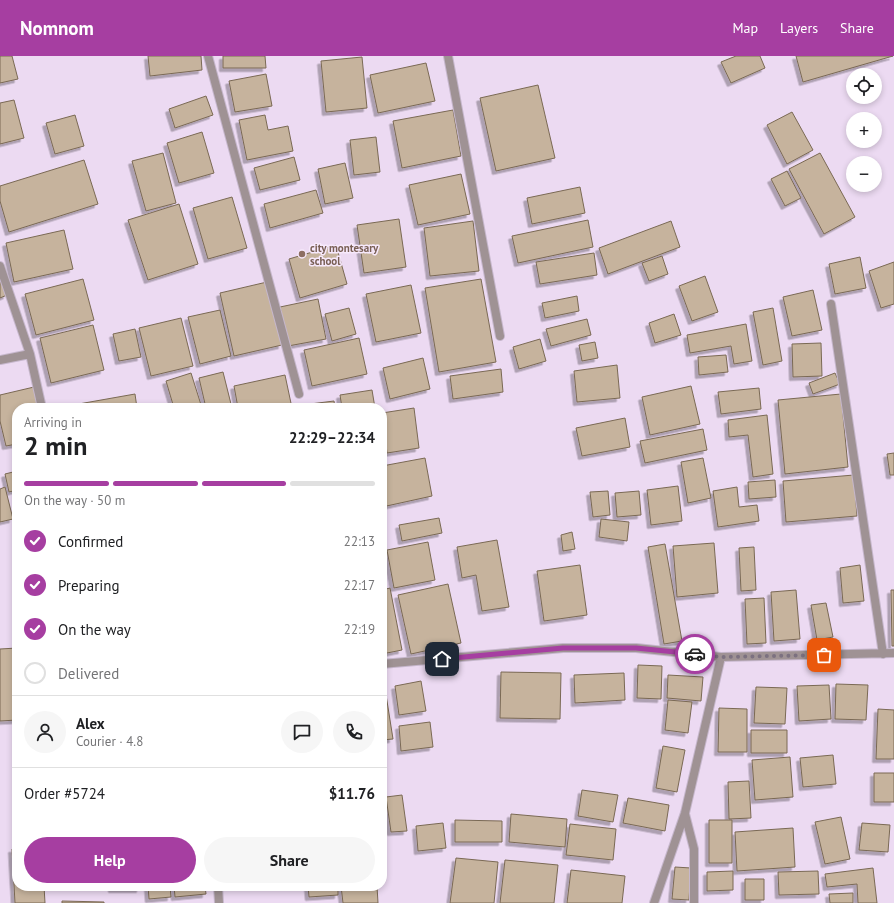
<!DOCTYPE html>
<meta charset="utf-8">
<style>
body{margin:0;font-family:"PT Sans",sans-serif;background:#f6f6f6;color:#202124;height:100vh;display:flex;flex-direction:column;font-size:15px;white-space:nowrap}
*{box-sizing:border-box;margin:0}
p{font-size:13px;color:#757577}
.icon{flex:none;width:22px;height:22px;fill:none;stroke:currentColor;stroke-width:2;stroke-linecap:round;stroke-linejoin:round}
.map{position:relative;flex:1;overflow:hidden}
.panel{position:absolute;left:12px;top:347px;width:375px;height:488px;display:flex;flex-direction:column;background:#fff;border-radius:16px;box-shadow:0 2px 6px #0003}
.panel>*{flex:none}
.buttons{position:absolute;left:846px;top:12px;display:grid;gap:8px}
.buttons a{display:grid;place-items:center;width:36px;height:36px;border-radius:50%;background:#fff;box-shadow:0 2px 6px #0003;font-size:20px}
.pin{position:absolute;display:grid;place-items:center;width:34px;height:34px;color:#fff;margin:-17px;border-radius:8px;box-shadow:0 2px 6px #0006}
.courier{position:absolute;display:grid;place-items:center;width:40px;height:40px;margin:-20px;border:3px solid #a63ea1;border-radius:50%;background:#fff;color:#222;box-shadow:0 1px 5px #0007}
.headline em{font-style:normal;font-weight:700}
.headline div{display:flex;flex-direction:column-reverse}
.headline{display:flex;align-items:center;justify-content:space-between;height:68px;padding:0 12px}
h1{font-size:26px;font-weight:700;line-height:30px}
.bar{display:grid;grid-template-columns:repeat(4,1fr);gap:6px 4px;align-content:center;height:48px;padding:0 12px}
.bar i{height:5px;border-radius:3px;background:#e0e0e0}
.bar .current{background:#a63ea1}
.bar p{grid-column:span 4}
.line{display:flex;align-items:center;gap:10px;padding:0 12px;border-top:1px solid #e0e0e0}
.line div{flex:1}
.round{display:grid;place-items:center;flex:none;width:42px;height:42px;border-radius:21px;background:#f6f6f6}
ol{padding:0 12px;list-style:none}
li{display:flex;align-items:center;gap:12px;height:44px}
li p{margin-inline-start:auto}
li .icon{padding:4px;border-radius:50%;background:#a63ea1;color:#fff;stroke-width:4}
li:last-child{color:#757577}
li i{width:22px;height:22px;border:2px solid #e0e0e0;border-radius:50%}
.primary-button{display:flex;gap:8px;margin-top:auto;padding:8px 12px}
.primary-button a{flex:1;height:46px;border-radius:24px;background:#a63ea1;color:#fff;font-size:16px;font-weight:700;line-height:46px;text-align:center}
.primary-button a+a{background:#f6f6f6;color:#202124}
header{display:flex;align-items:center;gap:24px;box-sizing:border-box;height:56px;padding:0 20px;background:#a63ea1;color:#fff}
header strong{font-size:19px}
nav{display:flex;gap:22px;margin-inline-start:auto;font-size:14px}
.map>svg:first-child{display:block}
.building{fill:#c6b39d;stroke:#7a6954;filter:url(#shadow)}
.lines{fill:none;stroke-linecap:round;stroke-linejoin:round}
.street-casing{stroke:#c6b7cc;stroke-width:10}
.street{stroke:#9f9294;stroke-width:8}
.done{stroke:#7c7180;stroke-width:4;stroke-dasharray:0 7.2}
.route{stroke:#a63ea1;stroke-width:5}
.education-dot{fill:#8d6e63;stroke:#f7e9fc;stroke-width:1.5}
.labels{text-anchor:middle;stroke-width:3;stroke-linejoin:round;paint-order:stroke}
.education-label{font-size:11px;font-weight:bold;fill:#785e54;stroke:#f7e9fc;text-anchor:start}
</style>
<header>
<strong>Nomnom</strong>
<nav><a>Map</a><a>Layers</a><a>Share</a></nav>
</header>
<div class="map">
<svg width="894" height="847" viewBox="0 0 894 847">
<defs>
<filter id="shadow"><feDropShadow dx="-3.5" dy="3.5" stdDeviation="0" flood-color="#0004"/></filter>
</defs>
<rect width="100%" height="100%" fill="#ecdaf2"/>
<path class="building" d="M0 0H12L18 23 0 27Z
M148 0H201L202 14 150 20Z
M223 0H265L266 12H223Z
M736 0H760L765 12 731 27 721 6Z
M796 0H893L803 26Z
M362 1 367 52 326 56 321 5Z
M426 7 435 45 378 57 370 19Z
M266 18 272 50 235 56 229 25Z
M538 29 555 102 496 115 480 42Z
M206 40 213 59 175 72 169 53Z
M14 44 24 82 0 88V47Z
M453 54 461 100 402 112 393 65Z
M792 56 813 94 787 108 767 69Z
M75 59 84 90 55 98 46 67Z
M265 59 268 74 288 70 293 95 247 104 239 64Z
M202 76 214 117 179 127 167 87Z
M376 81 380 116 354 119 350 84Z
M163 97 176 147 146 155 132 105Z
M820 97 855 161 824 178 789 113Z
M294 101 300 124 260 134 254 112Z
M84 104 98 148 9 176 0 145V130Z
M345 107 353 142 325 148 318 113Z
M787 115 801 142 785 150 771 123Z
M461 118 470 158 418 169 409 129Z
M580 131 585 157 532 168 527 142Z
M316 134 323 157 270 172 264 148Z
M232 141 247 192 208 203 193 152Z
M179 148 198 208 148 224 128 164Z
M399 163 406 211 364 217 357 169Z
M588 164 593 191 518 207 512 180Z
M473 165 479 215 430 220 424 172Z
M671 165 680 191 608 218 599 192Z
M64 174 73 213 14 226 6 187Z
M336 189 347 228 300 242 289 203Z
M594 197 597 219 540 228 536 206Z
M662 200 668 218 649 225 642 207Z
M860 201 866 232 835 238 829 208Z
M894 206V248L881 252 869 215Z
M705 220 718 256 692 265 679 230Z
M0 221 7 239 0 242Z
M83 223 94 264 36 279 25 238Z
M481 223 496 306 439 316 425 232Z
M267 226 282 289 234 300 220 237Z
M411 229 421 277 376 286 366 238Z
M813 234 822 274 792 280 783 241Z
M577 240 579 255 545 262 542 247Z
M318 243 326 283 288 290 280 251Z
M349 252 356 278 332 285 325 258Z
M773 252 782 305 763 309 753 256Z
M220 254 231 300 200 308 188 261Z
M674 258 681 279 655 287 649 267Z
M181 262 193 310 151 320 139 272Z
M587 263 591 279 551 290 546 273Z
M746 268 752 305 734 308 731 290 690 297 687 279Z
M93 269 104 314 51 327 40 282Z
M135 273 141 301 119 305 113 278Z
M359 282 367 318 312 330 304 294Z
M540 283 546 305 519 313 513 291Z
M595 286 598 302 582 305 579 289Z
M821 287 822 320 793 321 792 288Z
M726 299 728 316 699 319 698 301Z
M423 302 430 333 390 343 383 312Z
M617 309 620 342 577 346 574 315Z
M501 313 503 336 453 343 450 320Z
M223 316 232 352H206L199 322Z
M191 317 202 352H174L166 325Z
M835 317 840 328 813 338 809 327Z
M285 319 292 352H238L234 330Z
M691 330 700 368 650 379 642 341Z
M34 331 39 352H17V388L6 390 0 365V339Z
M759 332 761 353 721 358 718 336Z
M372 334 375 352H342L340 339Z
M135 338 137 352H74L73 349Z
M841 338 848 411 785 418 778 344Z
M334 345 335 352H303L302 349Z
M414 352 419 392 387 397 382 357Z
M767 359 773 418 753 421 748 379 729 381 728 364Z
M625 362 630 391 582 400 576 372Z
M703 373 707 394 645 407 640 385Z
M894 397V419H890L887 398Z
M425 402 432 440 382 451V410Z
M703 402 711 442 688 447 681 406Z
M17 415V434L9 436 5 418Z
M854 419 857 460 786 466 783 425Z
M775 424 776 441 749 443 748 426Z
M678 430 682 465 651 469 647 434Z
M5 431 13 463 0 466V433Z
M737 431 739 451 757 449 759 465 718 471 713 435Z
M608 435 610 459 593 461 590 436Z
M639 435 641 459 617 461 615 437Z
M439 462 442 477 402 485 399 469Z
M601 463 629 466 627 485 599 481Z
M572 476 575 493 563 495 561 479Z
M497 484 509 551 482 555 476 519 462 522 457 491Z
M428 486 435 524 394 532 387 494Z
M714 487 718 537 677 541 673 490Z
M665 488 682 585 664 588 648 491Z
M754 491 756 534 741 535 739 492Z
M580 509 587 559 544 565 537 515Z
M860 509 864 545 843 547 840 512Z
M448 528 461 587 411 598 398 539Z
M390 532 402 594 382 598V534Z
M796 534 800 583 774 585 771 536Z
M891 534H894V590H892Z
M764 542 766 587 747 588 745 543Z
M826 547 833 581 817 584 811 549Z
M17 592V664L0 665V593Z
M638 609 662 610 661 643 637 642Z
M501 616 561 617 560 663 500 662Z
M624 617 625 644 575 647 574 619Z
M668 619 703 621 701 645 667 642Z
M421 625 426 655 399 659 395 630Z
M382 626H384L393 683 382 684Z
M836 628 868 629 866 664 835 663Z
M829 629 831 663 799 665 797 630Z
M756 631 787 632 785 668 754 667Z
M668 644 692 646 688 677 665 674Z
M719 652 747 653V696H718Z
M878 653 894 654V703H876Z
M430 666 433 691 401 695 399 670Z
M751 674H787V697H751Z
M663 690 685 694 677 736 656 732Z
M833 699 836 728 803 731 800 702Z
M790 701 793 741 755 744 752 704Z
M874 717H894V746H874Z
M749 725 751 762 729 763 728 726Z
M582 734 618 739 613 766 578 760Z
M402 739 407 775 391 776 386 741Z
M628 742 669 749 665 775 623 767Z
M511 758 567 763 565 791 509 786Z
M841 761 850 803 825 808 815 766Z
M455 764 502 765V786H455Z
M709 764H732V807H709Z
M443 767 446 792 418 795 416 770Z
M862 767 890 769 888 796 859 794Z
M570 768 616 773 613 804 566 799Z
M793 772 795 811 737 815 735 776Z
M12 793H17V830H44L45 847H15Z
M456 802 498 806 494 847H450Z
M505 804 558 809 554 847H500Z
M675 811 691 812 689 844 672 843Z
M873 812 877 847H858L857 828 827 831 825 818Z
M571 814 625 820 622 847H567Z
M733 815V834L707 835V816Z
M818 815 819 838 779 839 778 816Z
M745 823H764V844H745Z
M112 830H140V833H112Z
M148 830H170L171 841 149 843Z
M174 830H205L206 838 175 841Z
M308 830H338V839L309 841Z
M341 830H377L378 847H343Z
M853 837V847H830L829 838Z
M62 845 104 846V847H62Z"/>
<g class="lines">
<g class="street-casing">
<path id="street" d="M208 0 299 338
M448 0 500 280
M0 210 30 298 42 352
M831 248 883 598
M0 304 30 298
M382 608 563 592H636L721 601 894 597
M685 758 694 793V847
M218 830 219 847
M654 847 685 757 721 601"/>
</g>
<use href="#street" class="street"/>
</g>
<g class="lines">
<path class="done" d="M695 598 721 601 824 599"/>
<path class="route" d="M442 603 563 592H636L695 598"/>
</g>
<circle class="education-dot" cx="302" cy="198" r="4"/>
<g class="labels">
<g class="education-label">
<text x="310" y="196">city montesary<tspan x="310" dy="13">school</tspan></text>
</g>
</g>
</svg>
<div class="buttons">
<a><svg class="icon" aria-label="locate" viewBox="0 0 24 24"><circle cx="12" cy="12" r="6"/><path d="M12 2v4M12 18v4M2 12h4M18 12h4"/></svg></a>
<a>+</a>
<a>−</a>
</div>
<div class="pin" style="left:824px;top:599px;background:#ea580c"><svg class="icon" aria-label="bag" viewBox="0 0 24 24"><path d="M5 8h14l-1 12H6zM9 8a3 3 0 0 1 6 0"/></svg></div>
<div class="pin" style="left:442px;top:603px;background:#1f2937"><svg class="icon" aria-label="home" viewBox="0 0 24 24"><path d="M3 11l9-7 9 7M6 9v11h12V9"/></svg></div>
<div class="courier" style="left:695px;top:598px"><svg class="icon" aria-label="car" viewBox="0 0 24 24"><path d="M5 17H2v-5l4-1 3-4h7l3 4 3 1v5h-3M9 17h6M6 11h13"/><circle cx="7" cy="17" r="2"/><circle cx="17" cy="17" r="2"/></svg></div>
<section class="panel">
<div class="headline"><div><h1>2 min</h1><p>Arriving in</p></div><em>22:29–22:34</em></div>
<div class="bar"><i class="current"></i><i class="current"></i><i class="current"></i><i></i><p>On the way · 50 m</p></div>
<ol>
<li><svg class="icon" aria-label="check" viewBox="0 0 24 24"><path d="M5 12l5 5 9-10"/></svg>Confirmed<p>22:13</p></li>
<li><svg class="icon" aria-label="check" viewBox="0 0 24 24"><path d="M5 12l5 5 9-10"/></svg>Preparing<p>22:17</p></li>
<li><svg class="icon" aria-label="check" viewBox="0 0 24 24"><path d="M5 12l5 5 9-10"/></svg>On the way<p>22:19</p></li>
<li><i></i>Delivered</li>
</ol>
<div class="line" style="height:72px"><a class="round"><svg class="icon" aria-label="person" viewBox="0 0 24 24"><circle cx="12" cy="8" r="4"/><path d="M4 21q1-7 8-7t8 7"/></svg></a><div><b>Alex</b><p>Courier · 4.8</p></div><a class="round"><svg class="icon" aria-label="chat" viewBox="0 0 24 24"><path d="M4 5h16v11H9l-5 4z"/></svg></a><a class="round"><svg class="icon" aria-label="phone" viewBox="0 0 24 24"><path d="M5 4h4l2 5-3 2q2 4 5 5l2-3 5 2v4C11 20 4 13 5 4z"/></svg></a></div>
<div class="line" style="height:52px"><div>Order #5724</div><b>$11.76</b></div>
<div class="primary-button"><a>Help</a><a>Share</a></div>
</section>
</div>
